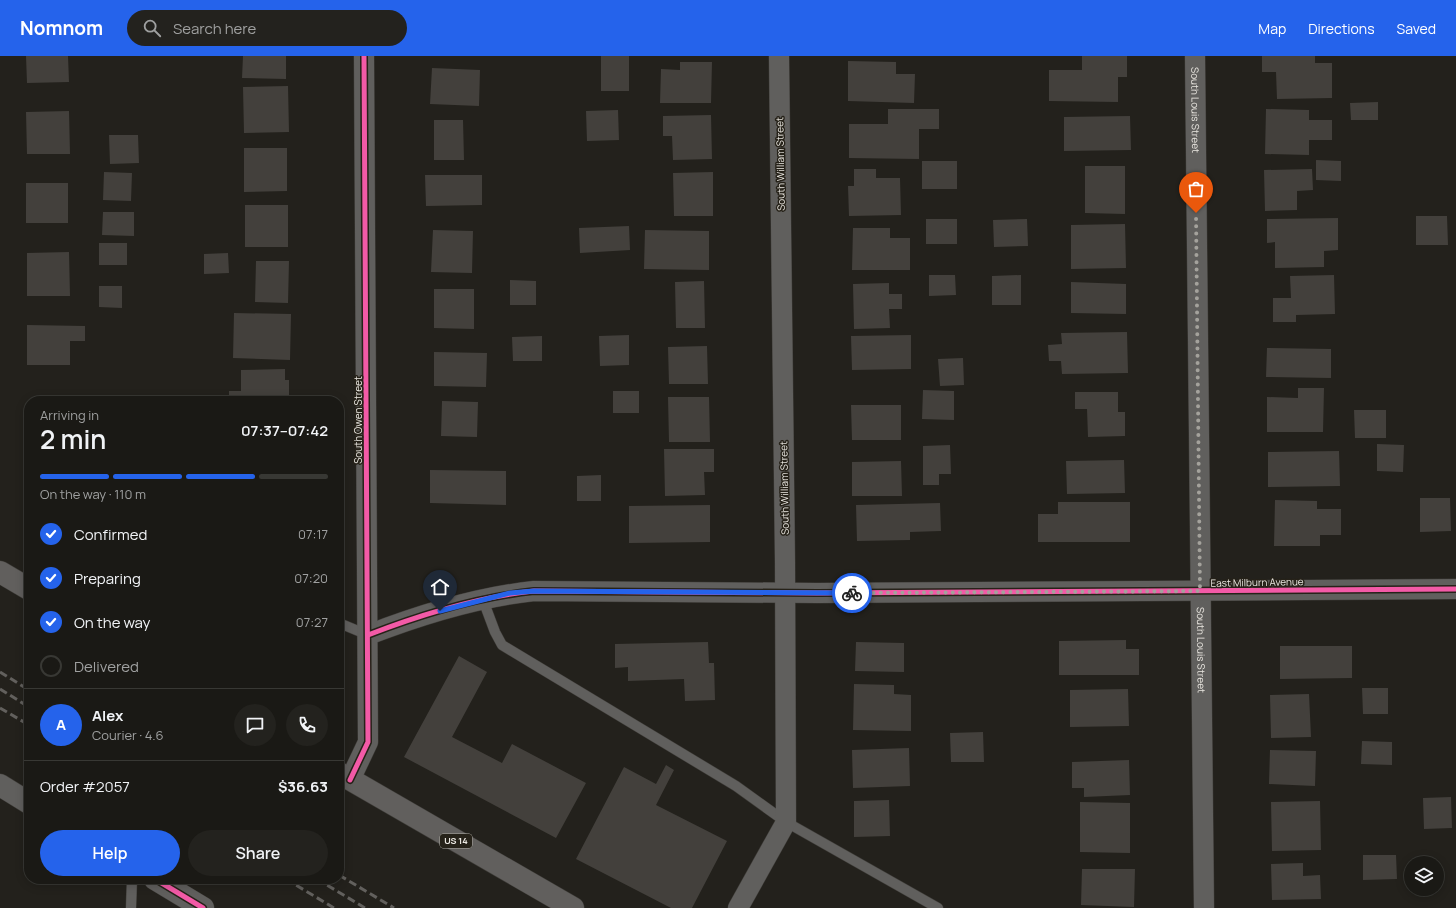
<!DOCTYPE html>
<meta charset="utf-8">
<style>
body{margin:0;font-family:Manrope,sans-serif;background:#23221e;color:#f1f3f6;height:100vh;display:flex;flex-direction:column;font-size:15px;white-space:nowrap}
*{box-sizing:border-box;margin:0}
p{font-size:13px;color:#9fa0a0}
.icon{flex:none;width:22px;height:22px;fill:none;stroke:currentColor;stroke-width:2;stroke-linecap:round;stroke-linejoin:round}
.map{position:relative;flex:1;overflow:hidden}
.panel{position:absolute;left:24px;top:340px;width:320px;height:488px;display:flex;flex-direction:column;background:#1a1915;border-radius:16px;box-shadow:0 2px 10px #0003,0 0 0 1px #383834}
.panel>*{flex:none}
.tools{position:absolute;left:1404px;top:800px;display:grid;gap:8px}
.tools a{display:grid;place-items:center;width:40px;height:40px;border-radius:50%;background:#1a1915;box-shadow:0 2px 10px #0003,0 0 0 1px #383834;font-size:20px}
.pin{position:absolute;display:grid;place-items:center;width:34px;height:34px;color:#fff;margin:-41px -17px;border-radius:50% 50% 50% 0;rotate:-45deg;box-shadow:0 0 4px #0007}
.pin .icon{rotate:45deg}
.courier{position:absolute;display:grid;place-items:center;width:40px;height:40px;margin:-20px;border:3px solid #2563eb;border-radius:50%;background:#fff;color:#222;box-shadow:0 1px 5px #0007}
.summary em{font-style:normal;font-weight:600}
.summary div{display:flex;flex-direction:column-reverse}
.summary{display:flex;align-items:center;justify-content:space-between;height:68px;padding:0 16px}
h1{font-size:26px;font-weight:600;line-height:30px}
.bar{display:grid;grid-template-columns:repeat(4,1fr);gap:6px 4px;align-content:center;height:48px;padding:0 16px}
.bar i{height:5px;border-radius:3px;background:#383834}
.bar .current{background:#2563eb}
.bar p{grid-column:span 4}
.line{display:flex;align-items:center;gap:10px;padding:0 16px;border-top:1px solid #383834}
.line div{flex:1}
.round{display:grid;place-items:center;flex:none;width:42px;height:42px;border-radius:21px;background:#23221e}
ol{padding:0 16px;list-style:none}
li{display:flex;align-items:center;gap:12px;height:44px}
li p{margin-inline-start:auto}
li .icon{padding:4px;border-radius:50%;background:#2563eb;color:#fff;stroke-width:4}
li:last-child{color:#9fa0a0}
li i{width:22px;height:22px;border:2px solid #383834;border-radius:50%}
.action{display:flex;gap:8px;margin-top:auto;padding:8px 16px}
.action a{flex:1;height:46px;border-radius:24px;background:#2563eb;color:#fff;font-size:16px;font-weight:600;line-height:46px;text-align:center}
.action a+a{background:#23221e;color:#f1f3f6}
header{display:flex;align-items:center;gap:24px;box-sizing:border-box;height:56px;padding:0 20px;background:#2563eb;color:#fff}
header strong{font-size:19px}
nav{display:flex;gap:22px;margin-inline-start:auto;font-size:14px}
.search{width:280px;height:36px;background:#23221e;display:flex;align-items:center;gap:10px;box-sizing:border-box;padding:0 14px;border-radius:22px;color:#9fa0a0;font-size:15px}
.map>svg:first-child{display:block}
.building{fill:#43403c}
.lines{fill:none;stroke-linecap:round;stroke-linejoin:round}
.service-casing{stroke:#3e3c38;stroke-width:11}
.minor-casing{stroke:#3e3c38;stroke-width:21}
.tertiary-casing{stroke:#3e3c38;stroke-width:23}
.primary-casing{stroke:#3e3c38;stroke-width:23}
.service{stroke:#605f5d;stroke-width:10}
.minor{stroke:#605f5d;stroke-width:20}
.tertiary{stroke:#605f5d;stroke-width:22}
.primary{stroke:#615f5d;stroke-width:22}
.rail{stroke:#62605d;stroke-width:3;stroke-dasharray:8 4;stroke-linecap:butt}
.cycleway-casing{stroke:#262219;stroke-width:8}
.cycleway{stroke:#f35aa7;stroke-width:5}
.done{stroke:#a4a29c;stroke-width:4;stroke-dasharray:0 7.2}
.route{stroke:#2563eb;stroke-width:5}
.labels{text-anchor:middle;stroke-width:3;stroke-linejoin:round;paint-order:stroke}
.shield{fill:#262219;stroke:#afaca5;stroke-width:1}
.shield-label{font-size:9px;font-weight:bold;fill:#eae7e1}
.street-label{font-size:10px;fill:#eae7e1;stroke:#262219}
</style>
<header>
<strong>Nomnom</strong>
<div class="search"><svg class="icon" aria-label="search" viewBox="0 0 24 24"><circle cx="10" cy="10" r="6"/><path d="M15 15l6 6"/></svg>Search here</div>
<nav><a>Map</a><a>Directions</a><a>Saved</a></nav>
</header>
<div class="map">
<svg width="1456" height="852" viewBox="0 0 1456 852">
<rect width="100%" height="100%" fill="#23211c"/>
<path class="building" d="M26 0H68L69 26 27 27Z
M243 0H286V23L242 22Z
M601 0H629V35H601Z
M1082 0H1127V21H1118V46L1049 45V14H1082Z
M1262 0H1315V7H1332V42L1277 43 1276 16H1262Z
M848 5 896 6V18H915L914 47 848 45Z
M680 6H712L711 47H660L661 13 680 14Z
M432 12 480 14 479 50 430 48Z
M288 30 289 76 244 77 243 31Z
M1378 46V64H1351L1350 47Z
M888 53H939V73H919V103L849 102V68H888Z
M1266 53 1309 54V64H1332V84H1309V99L1265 98Z
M618 54 619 84 587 85 586 55Z
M69 55 70 98H27L26 56Z
M711 59 712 103 673 104 672 80H663V60Z
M1130 60 1131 94 1064 95V61Z
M434 64H463L464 104H434Z
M109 79H138L139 107 110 108Z
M244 92H287V135L244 136Z
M1316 104 1341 105V125L1316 124Z
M922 105H957V133H922Z
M1085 110H1125V158L1085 157Z
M854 113H876V122H900L901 159 849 160 848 130H854Z
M1312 113 1313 134 1297 135V154L1265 155 1264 114Z
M104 116 132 117 131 145 103 144Z
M713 116V160H674L673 117Z
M425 119H482V149L426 150Z
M26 127H68V167H26Z
M245 149H288V191H245Z
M103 156H134V180L102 179Z
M1416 160H1447L1448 189H1416Z
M1338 162V194L1324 195V211L1275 212V186L1267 187V163Z
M926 163H957V188H926Z
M1027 163 1028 190 994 191 993 164Z
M1125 168 1126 212 1071 213V169Z
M629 170 630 194 580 197 579 172Z
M853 172H890V182H910V214H852Z
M433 174 473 175 472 217 431 216Z
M645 174 709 175V214L644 213Z
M99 187H127V209H99Z
M69 196 70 240H27V197Z
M228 197 229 217 204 218V198Z
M256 205H289L288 247 255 246Z
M929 219H955L956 239 929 240Z
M1021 219V249H992V220Z
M1334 219 1335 258 1296 259V266H1273V242H1291L1290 220Z
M510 224 536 225V249H510Z
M704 225 705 272H676L675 226Z
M1071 226 1126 228V258L1071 257Z
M889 227V238H902V253H889L890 272 854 273 853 228Z
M99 230H122V252L99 251Z
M434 233H474V273L434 272Z
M234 257 291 258 290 304 233 302Z
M27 269 85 270V285H70V309H27Z
M1127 276 1128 317 1062 318 1061 305H1049L1048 289 1062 288 1061 277Z
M629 279V309L600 310 599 280Z
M911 279V313L852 314 851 280Z
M542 280V305H513L512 281Z
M707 290 708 328H669L668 291Z
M1267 292 1331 293V322L1266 321Z
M434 296 487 297 486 331 434 330Z
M963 302 964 329 940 330 938 303Z
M285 313V324H289V345H229V335H241V314Z
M1298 332H1324L1323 376H1267V341L1298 342Z
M923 334 954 335V364L922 363Z
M613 335H639V357H613Z
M1075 336H1118V356H1125V380L1088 381 1087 353H1075Z
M668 341H709L710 386H669Z
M442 345 478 346 477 381 441 380Z
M851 349H901V384H852Z
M1354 354H1386V382H1355Z
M1377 388 1404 389 1403 416 1377 415Z
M950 389 951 418H939V429H923V390Z
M664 393H714V416H704L705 439 665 440Z
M1339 395 1340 430 1268 431V396Z
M1124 404 1125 437 1067 438 1066 405Z
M901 405 902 440H852V406Z
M430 414 506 415V449L430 447Z
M601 419V445H577V420Z
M1420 442H1450L1451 475 1420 476Z
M1275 444 1317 445V453H1341V479H1320V490H1274Z
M1058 446H1130V486H1038V458H1058Z
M940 447 941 475 910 476V484L857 485 856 449Z
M710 449V486L629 487V450Z
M1126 584V593H1139V619H1059V585Z
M708 586 709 607H714L715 644 685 645 684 623 628 625V611L615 612V588Z
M856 586 904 587V616L855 615Z
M1280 590H1352V622L1280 623Z
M459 600 487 616 452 681 502 707 512 688 586 727 556 782 404 701Z
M854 628 894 629V638L911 639V675L853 674Z
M1362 632H1388V658H1363Z
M1128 633 1129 670 1070 671V634Z
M1309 638 1311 681 1271 682 1270 639Z
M983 676 984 706H951L950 677Z
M1362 685 1392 686V709L1361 708Z
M909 692 910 730 853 732 852 694Z
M1270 694 1316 695 1315 730 1269 728Z
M1129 704 1130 739 1084 741V732H1072V706Z
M666 709 674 714 656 749 727 785 692 852H671L576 803 624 711 656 728Z
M1451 741 1452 772 1424 773 1423 742Z
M889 744 890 780 854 781V745Z
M1320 745 1321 794 1272 795 1271 746Z
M1080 746 1130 747V797L1080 796Z
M1363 799H1396L1397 823 1363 824Z
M1303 807V820L1320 819 1321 843 1272 844 1271 808Z
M1082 813H1135L1134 851 1081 849Z"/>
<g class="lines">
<g class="service-casing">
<path id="service" d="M483 544 495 576 502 589 736 730 786 766 938 852
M339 567 368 579
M131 852 132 823"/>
</g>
<g class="minor-casing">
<g id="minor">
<path id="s1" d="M1195 0 1204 852"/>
<path d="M368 579C422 558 478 541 534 535L817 537 1456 533"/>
<path d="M350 724 368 686 364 0"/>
<path d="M738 852 786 766 785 506 779 0"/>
</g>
</g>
<g class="tertiary-casing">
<path id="tertiary" d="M0 729 29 747
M155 823 203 852"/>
</g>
<g class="primary-casing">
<path id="primary" d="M0 516 29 533
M339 717 573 852"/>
</g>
<use href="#service" class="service"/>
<use href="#minor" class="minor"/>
<use href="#tertiary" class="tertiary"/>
<use href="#primary" class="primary"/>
<path class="rail" d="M0 616 29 634
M0 633 29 651
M0 652 29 669
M339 819 394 852
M286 823 334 852
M317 823 365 852"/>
<g class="cycleway-casing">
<path id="cycleway" d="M368 579C422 558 478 541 534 535L817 537 1456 533
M350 724 368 686 364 0
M155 823 203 852"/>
</g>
<use href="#cycleway" class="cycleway"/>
</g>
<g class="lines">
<path class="done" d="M852 537 1200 535 1196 157"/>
<path class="route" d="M440 555 510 537 534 535 852 537"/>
</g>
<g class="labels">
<rect class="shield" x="440" y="778" width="32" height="14" rx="3"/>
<g class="shield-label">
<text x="456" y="788">US 14</text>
</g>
<g class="street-label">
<text dy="4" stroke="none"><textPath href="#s1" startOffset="54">South Louis Street</textPath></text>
<text transform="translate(780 108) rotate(-91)" y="4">South William Street</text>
<text transform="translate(358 364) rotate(-90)" y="4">South Owen Street</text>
<text transform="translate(784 432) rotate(-91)" y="4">South William Street</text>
<text transform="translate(1257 526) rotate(-1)" y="4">East Milburn Avenue</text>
<text dy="4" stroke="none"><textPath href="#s1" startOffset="594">South Louis Street</textPath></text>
</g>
</g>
</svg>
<div class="tools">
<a><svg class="icon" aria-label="layers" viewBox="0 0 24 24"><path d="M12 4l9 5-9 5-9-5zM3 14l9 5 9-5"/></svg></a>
</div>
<div class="pin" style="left:1196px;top:157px;background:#ea580c"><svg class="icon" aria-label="bag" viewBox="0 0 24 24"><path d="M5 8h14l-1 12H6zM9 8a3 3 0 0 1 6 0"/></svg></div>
<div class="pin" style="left:440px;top:555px;background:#1f2937"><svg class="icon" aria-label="home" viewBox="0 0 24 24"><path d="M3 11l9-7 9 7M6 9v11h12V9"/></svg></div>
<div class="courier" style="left:852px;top:537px"><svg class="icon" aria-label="bike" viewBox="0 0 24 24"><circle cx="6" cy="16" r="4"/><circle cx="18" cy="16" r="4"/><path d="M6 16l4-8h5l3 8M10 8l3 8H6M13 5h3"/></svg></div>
<section class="panel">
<div class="summary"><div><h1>2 min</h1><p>Arriving in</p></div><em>07:37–07:42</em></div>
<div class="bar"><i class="current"></i><i class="current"></i><i class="current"></i><i></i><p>On the way · 110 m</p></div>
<ol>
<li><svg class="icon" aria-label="check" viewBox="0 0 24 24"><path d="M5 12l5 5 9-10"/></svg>Confirmed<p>07:17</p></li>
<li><svg class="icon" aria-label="check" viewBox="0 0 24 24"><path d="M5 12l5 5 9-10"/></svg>Preparing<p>07:20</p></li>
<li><svg class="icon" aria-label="check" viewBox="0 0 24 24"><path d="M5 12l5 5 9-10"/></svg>On the way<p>07:27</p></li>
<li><i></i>Delivered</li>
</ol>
<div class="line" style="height:72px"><b class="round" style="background:#2563eb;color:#fff">A</b><div><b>Alex</b><p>Courier · 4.6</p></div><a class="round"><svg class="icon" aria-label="chat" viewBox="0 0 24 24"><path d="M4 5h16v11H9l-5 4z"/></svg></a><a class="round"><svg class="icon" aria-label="phone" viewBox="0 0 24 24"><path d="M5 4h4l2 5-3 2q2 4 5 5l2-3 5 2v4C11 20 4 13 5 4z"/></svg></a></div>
<div class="line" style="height:52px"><div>Order #2057</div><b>$36.63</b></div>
<div class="action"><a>Help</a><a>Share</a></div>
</section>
</div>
